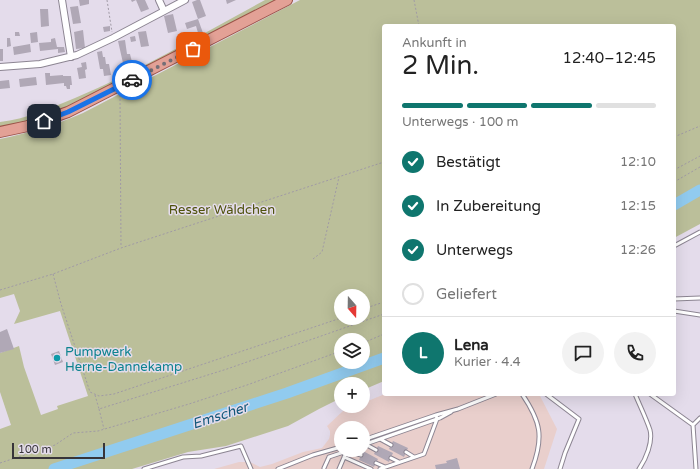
<!DOCTYPE html>
<html lang="de">
<meta charset="utf-8">
<style>
body{margin:0;font-family:"Varela Round",sans-serif;background:#f2f2f2;color:#222;height:100vh;display:flex;flex-direction:column;font-size:15px;white-space:nowrap}
*{box-sizing:border-box;margin:0}
p{font-size:13px;color:#767676}
.icon{flex:none;width:22px;height:22px;fill:none;stroke:currentColor;stroke-width:2;stroke-linecap:round;stroke-linejoin:round}
.map{position:relative;flex:1;overflow:hidden}
.panel{position:absolute;left:382px;top:24px;width:294px;height:372px;display:flex;flex-direction:column;background:#fff;border-radius:4px;box-shadow:0 4px 16px #0002}
.panel>*{flex:none}
.needle{width:26px;rotate:160deg}
.buttons{position:absolute;left:334px;top:289px;display:grid;gap:8px}
.buttons a{display:grid;place-items:center;width:36px;height:36px;border-radius:50%;background:#fff;box-shadow:0 4px 16px #0002;font-size:20px}
.scale{position:absolute;left:12px;bottom:10px;width:93px;box-sizing:border-box;padding-left:4px;border:2px solid #373439;border-top:0;font-size:11px;line-height:14px;white-space:nowrap;color:#373439;-webkit-text-stroke:3px #e4dceb;paint-order:stroke}
.pin{position:absolute;display:grid;place-items:center;width:34px;height:34px;color:#fff;margin:-17px;border-radius:8px;box-shadow:0 2px 6px #0006}
.courier{position:absolute;display:grid;place-items:center;width:40px;height:40px;margin:-20px;border:3px solid #1a73e8;border-radius:50%;background:#fff;color:#222;box-shadow:0 1px 5px #0007}
.headline em{font-style:normal;font-weight:600}
.headline div{display:flex;flex-direction:column-reverse}
.headline{display:flex;align-items:center;justify-content:space-between;height:68px;padding:0 20px}
h1{font-size:26px;font-weight:600;line-height:30px}
.bar{display:grid;grid-template-columns:repeat(4,1fr);gap:6px 4px;align-content:center;height:48px;padding:0 20px}
.bar i{height:5px;border-radius:3px;background:#e0e0e0}
.bar .current{background:#0f766e}
.bar p{grid-column:span 4}
.line{display:flex;align-items:center;gap:10px;padding:0 20px;border-top:1px solid #e0e0e0}
.line div{flex:1}
.round{display:grid;place-items:center;flex:none;width:42px;height:42px;border-radius:21px;background:#f2f2f2}
ol{padding:0 20px;list-style:none}
li{display:flex;align-items:center;gap:12px;height:44px}
li p{margin-inline-start:auto}
li .icon{padding:4px;border-radius:50%;background:#0f766e;color:#fff;stroke-width:4}
li:last-child{color:#767676}
li i{width:22px;height:22px;border:2px solid #e0e0e0;border-radius:50%}
.map>svg:first-child{display:block}
.industrial{fill:#e9cfcc;fill-rule:evenodd}
.green{fill:#bbbf9a;fill-rule:evenodd}
.lines{fill:none;stroke-linecap:round;stroke-linejoin:round}
.river{stroke:#91cbef;stroke-width:11}
.building{fill:#b0a8b6}
.service-casing{stroke:#8c8592;stroke-width:5}
.minor-casing{stroke:#8c8592;stroke-width:8}
.primary-casing{stroke:#9b5348;stroke-width:12}
.path{stroke:#a09aa5;stroke-width:1;stroke-dasharray:2 2;stroke-linecap:butt}
.service{stroke:#fff;stroke-width:3}
.minor{stroke:#fff;stroke-width:6}
.primary{stroke:#e3a196;stroke-width:10}
.done{stroke:#746f77;stroke-width:4;stroke-dasharray:0 7.2}
.route{stroke:#1a73e8;stroke-width:5}
.culture-dot{fill:#0f9aa8;stroke:#e4dceb;stroke-width:1.5}
.labels{text-anchor:middle;stroke-width:3;stroke-linejoin:round;paint-order:stroke}
.park-label{font-size:13px;fill:#4e510b;stroke:#e4dceb}
.culture-label{font-size:13px;fill:#0d838f;stroke:#e4dceb;text-anchor:start}
.water-label{font-size:14px;font-style:italic;fill:#14597c;stroke:#e4dceb}
</style>
<div class="map">
<svg width="700" height="469" viewBox="0 0 700 469">
<rect width="100%" height="100%" fill="#e4dceb"/>
<path class="industrial" d="M385 394H539L557 429 544 469H214L239 462H250L260 467 272 464 303 452 322 448 329 439 330 435V431L327 426 343 411 356 406H363V403ZM341 428H363V450H341Z"/>
<path class="green" d="M265 0H278L88 99 33 121 0 127V122C26 119 51 108 75 98 141 70 202 34 265 0Z
M300 0H700V224L674 238V26H384V381L363 390V384H341V398L319 409 288 426 226 446 188 452 132 469H0V429L11 425 0 392V353L19 346 24 367 41 415 58 409 57 406 88 396 60 311 14 324 20 311 14 294 0 298V139C29 133 56 125 83 113ZM341 296H363V318H341ZM341 340H363V362H341Z"/>
<g class="lines">
<path class="river" d="M674 205 700 190
M54 469 287 393 384 358"/>
</g>
<path class="building" d="M79 0H89V4L80 6Z
M131 0H145L149 9 141 12 136 0 132 2Z
M197 0H200L206 16 198 19 192 2Z
M226 0H236L227 4Z
M78 6 81 23 73 24 70 7Z
M40 9H48L49 26 41 27Z
M173 14 177 31 168 33 164 16Z
M198 19 203 33 199 36 196 26 187 29 185 23Z
M110 26V31L104 32 103 27Z
M83 30 85 48 76 49 74 32Z
M146 31 149 46 141 47 138 32Z
M15 32H19L20 36H15Z
M37 32 38 42 31 43 30 33Z
M135 36 136 41 131 42 130 37Z
M7 38H10L11 46 7 47Z
M55 38 57 47H64L65 52 58 53V49L40 51 39 43 51 42V39Z
M125 40 127 54H130L132 62 123 63 118 41Z
M30 44 31 52 14 55 13 47Z
M0 49H3V61H0Z
M102 51 103 57H105L106 64H109L111 75 104 76 103 69H100L97 52Z
M86 62 87 69 85 70 86 78 79 79 77 68 82 67 81 63Z
M45 73H50V76L63 75V76H71L72 85H70V89H67L66 86H64V83L46 85Z
M36 77 37 85 20 87 19 79Z
M9 80 10 88 0 89V81Z
M7 329 14 349 0 353V332Z
M59 351 63 362 55 365 51 354Z
M393 441 408 448 404 457 389 449Z
M378 446 393 453 389 462 374 454Z
M363 451 378 459 374 467 359 460Z
M457 458 460 469H436L435 465 447 463 446 461Z"/>
<g class="lines">
<g class="service-casing">
<path id="service" d="M674 246 700 232
M674 299 700 298
M674 311 700 315
M522 394C541 422 544 437 532 469
M546 394 579 419 565 453 560 469
M635 394C640 406 646 418 650 430 653 442 646 459 639 469
M650 394 693 425 696 469
M693 425 700 418
M380 439 391 445
M363 440 436 415 458 409 496 394
M365 444 376 450
M363 445 440 418 451 412
M406 452 414 457
M329 457 347 451 361 455
M344 457 371 469
M391 458 399 462
M376 463 385 467
M324 468 329 457
M144 469 183 457 201 456 241 446 251 469
M278 469 313 455 341 447
M339 469 345 455
M380 469 424 454 437 419 436 415"/>
</g>
<g class="minor-casing">
<path id="minor" d="M62 0 71 57
M159 0 164 11
M0 67 40 64 77 55 113 38 185 0"/>
</g>
<g class="primary-casing">
<path id="primary" d="M0 132 28 126 68 112 287 0"/>
</g>
<path class="path" d="M107 0 112 32
M414 0 419 26
M120 95 121 247
M674 137 700 126
M674 170 700 156
M674 182 700 167
M313 259 322 252 339 177
M53 274 61 304 90 392 99 396 114 394 341 318
M0 290 53 274 121 248 384 162
M363 309 384 302
M363 343 384 334
M95 395 99 409 227 369 384 314
M99 409 104 429
M0 463 55 445 73 433 98 431 189 404 247 385 341 351"/>
<use href="#service" class="service"/>
<use href="#minor" class="minor"/>
<use href="#primary" class="primary"/>
</g>
<g class="lines">
<path class="done" d="M132 80 193 49"/>
<path class="route" d="M44 121 68 112 132 80"/>
</g>
<circle class="culture-dot" cx="57" cy="358" r="4"/>
<g class="labels">
<g class="park-label">
<text x="222" y="214">Resser Wäldchen</text>
</g>
<g class="culture-label">
<text x="65" y="356">Pumpwerk<tspan x="65" dy="15">Herne-Dannekamp</tspan></text>
</g>
<g class="water-label">
<text transform="translate(220 415) rotate(-18)" y="5">Emscher</text>
</g>
</g>
</svg>
<div class="buttons">
<a><svg class="needle" viewBox="-14 -14 28 28"><path d="M0-13l5 13h-10z" fill="#e53935"/><path d="M0 13l5-13h-10z" fill="#767676"/></svg></a>
<a><svg class="icon" aria-label="layers" viewBox="0 0 24 24"><path d="M12 4l9 5-9 5-9-5zM3 14l9 5 9-5"/></svg></a>
<a>+</a>
<a>−</a>
</div>
<div class="scale">100 m</div>
<div class="pin" style="left:193px;top:49px;background:#ea580c"><svg class="icon" aria-label="bag" viewBox="0 0 24 24"><path d="M5 8h14l-1 12H6zM9 8a3 3 0 0 1 6 0"/></svg></div>
<div class="pin" style="left:44px;top:121px;background:#1f2937"><svg class="icon" aria-label="home" viewBox="0 0 24 24"><path d="M3 11l9-7 9 7M6 9v11h12V9"/></svg></div>
<div class="courier" style="left:132px;top:80px"><svg class="icon" aria-label="car" viewBox="0 0 24 24"><path d="M5 17H2v-5l4-1 3-4h7l3 4 3 1v5h-3M9 17h6M6 11h13"/><circle cx="7" cy="17" r="2"/><circle cx="17" cy="17" r="2"/></svg></div>
<section class="panel">
<div class="headline"><div><h1>2 Min.</h1><p>Ankunft in</p></div><em>12:40–12:45</em></div>
<div class="bar"><i class="current"></i><i class="current"></i><i class="current"></i><i></i><p>Unterwegs · 100 m</p></div>
<ol>
<li><svg class="icon" aria-label="check" viewBox="0 0 24 24"><path d="M5 12l5 5 9-10"/></svg>Bestätigt<p>12:10</p></li>
<li><svg class="icon" aria-label="check" viewBox="0 0 24 24"><path d="M5 12l5 5 9-10"/></svg>In Zubereitung<p>12:15</p></li>
<li><svg class="icon" aria-label="check" viewBox="0 0 24 24"><path d="M5 12l5 5 9-10"/></svg>Unterwegs<p>12:26</p></li>
<li><i></i>Geliefert</li>
</ol>
<div class="line" style="height:72px"><b class="round" style="background:#0f766e;color:#fff">L</b><div><b>Lena</b><p>Kurier · 4.4</p></div><a class="round"><svg class="icon" aria-label="chat" viewBox="0 0 24 24"><path d="M4 5h16v11H9l-5 4z"/></svg></a><a class="round"><svg class="icon" aria-label="phone" viewBox="0 0 24 24"><path d="M5 4h4l2 5-3 2q2 4 5 5l2-3 5 2v4C11 20 4 13 5 4z"/></svg></a></div>
</section>
</div>
